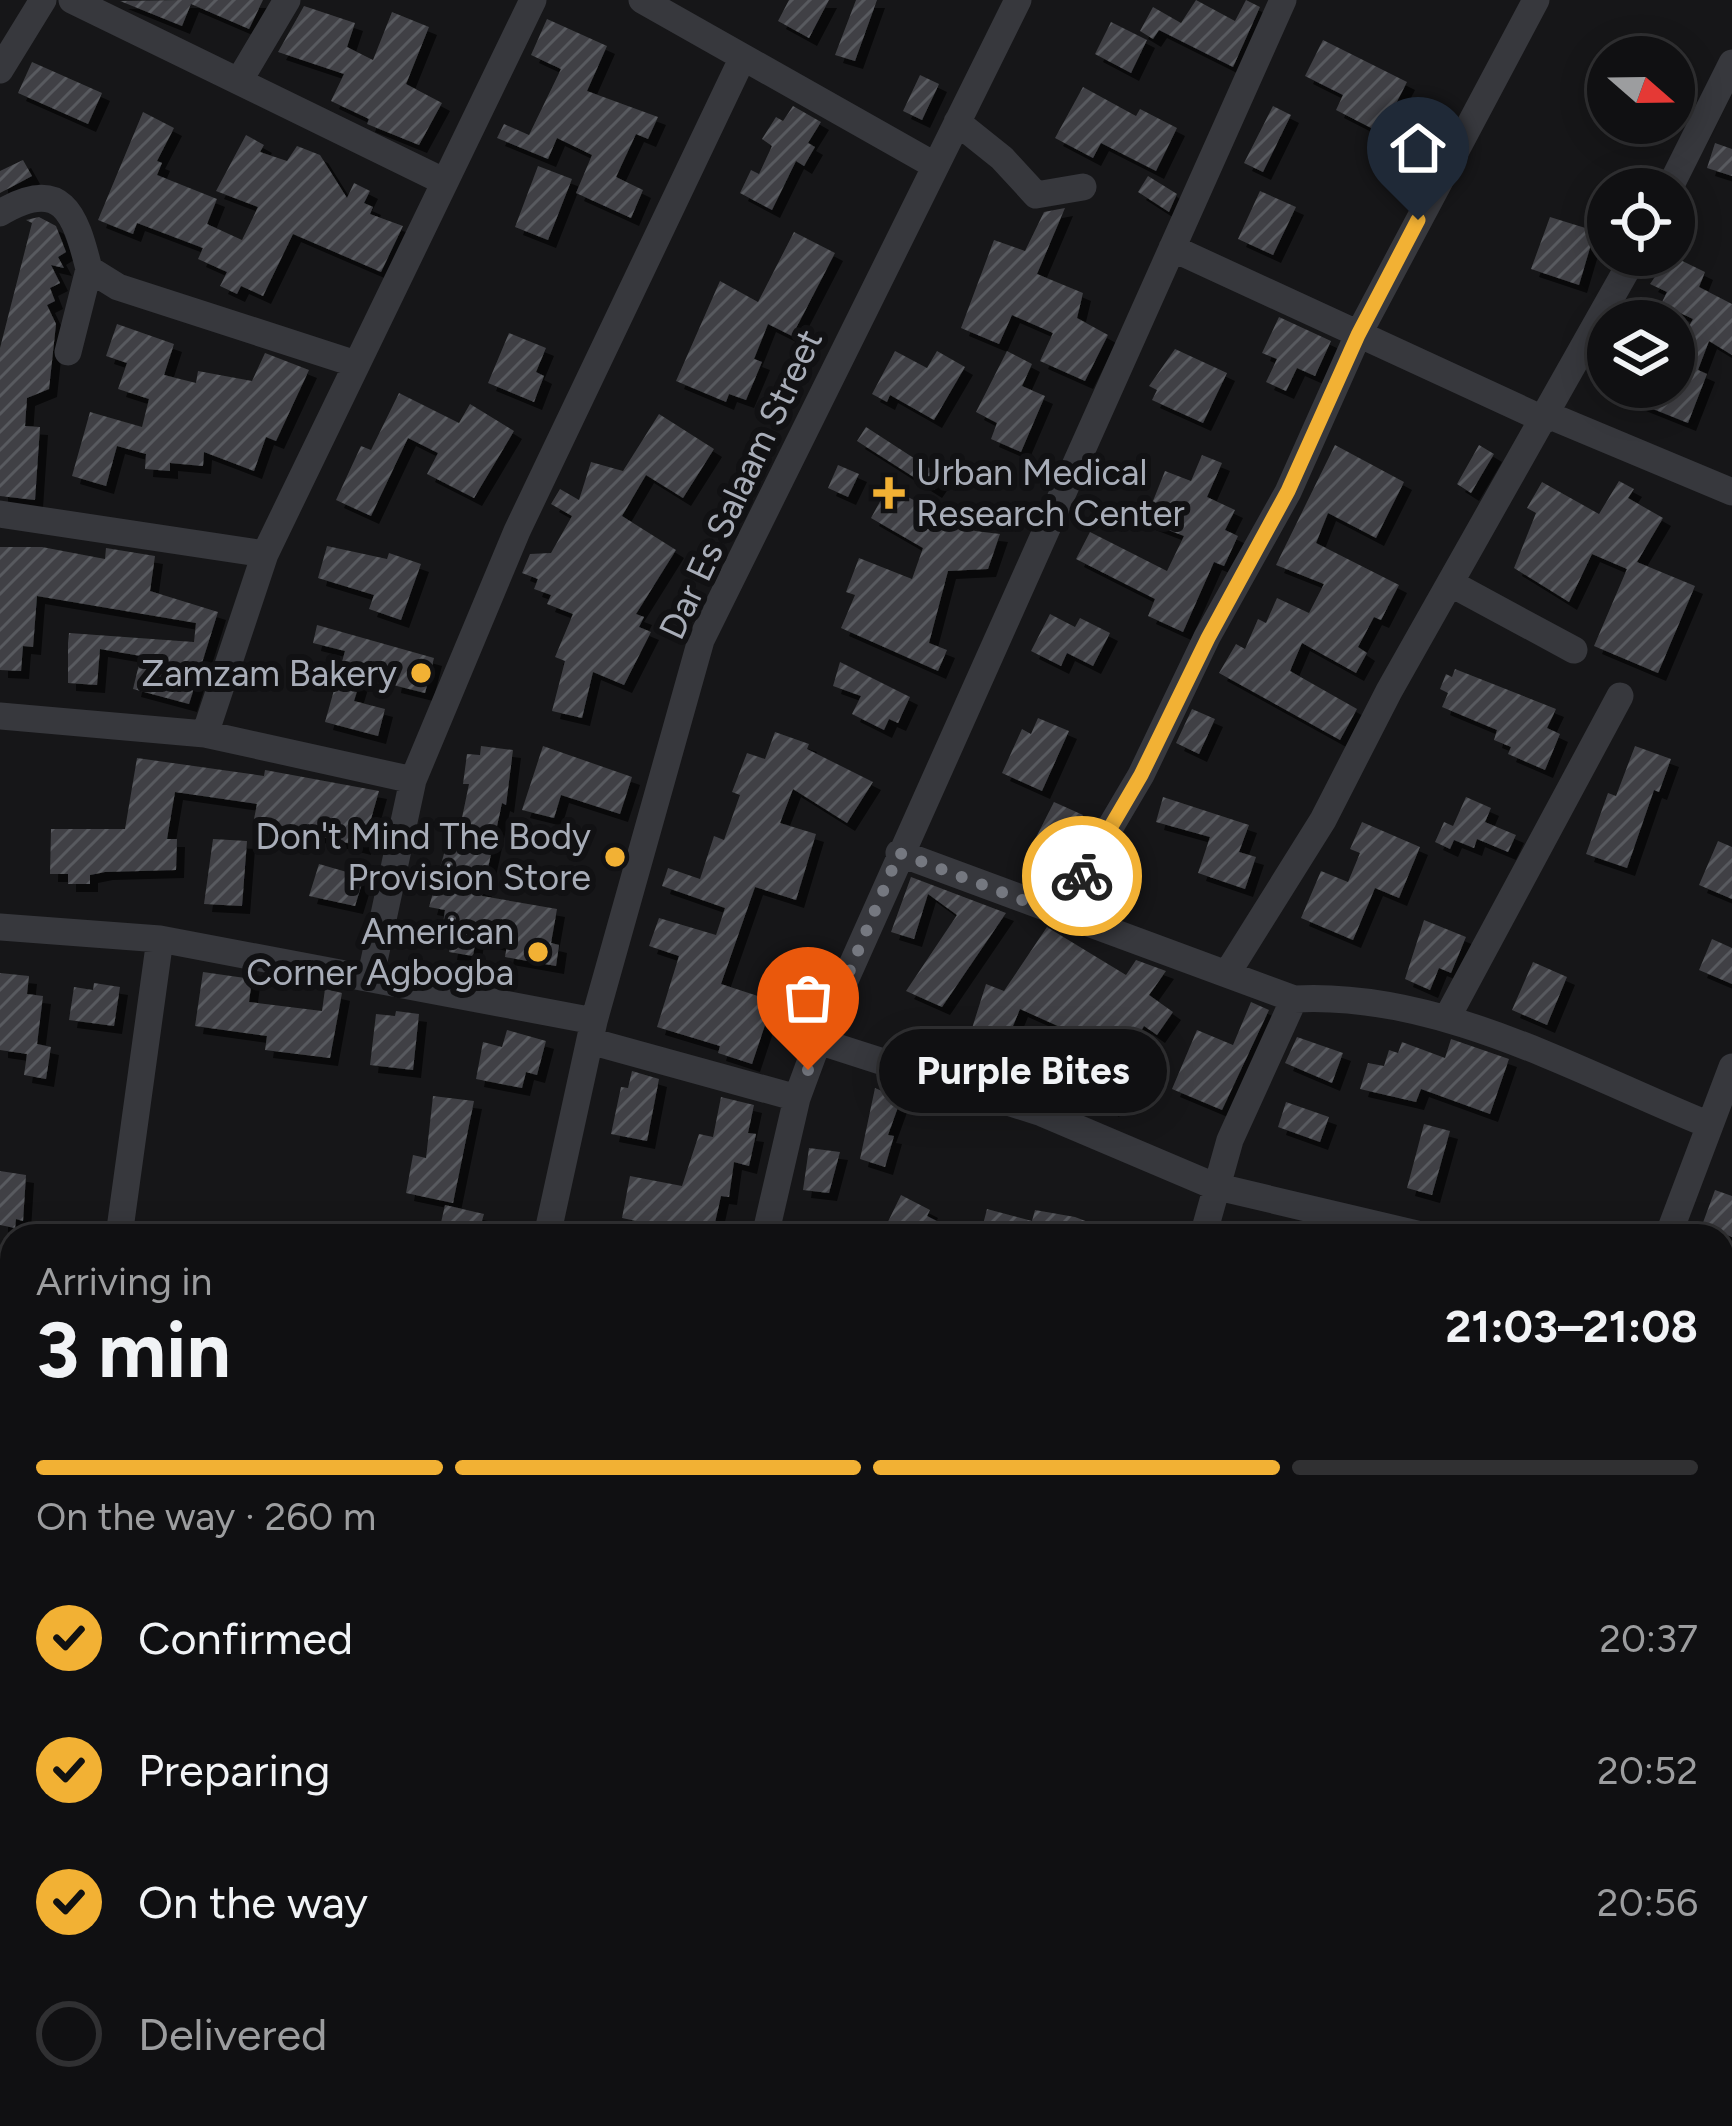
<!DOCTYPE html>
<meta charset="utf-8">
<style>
body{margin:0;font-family:Figtree,sans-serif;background:#1e1e20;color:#f1f3f6;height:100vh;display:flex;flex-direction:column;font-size:45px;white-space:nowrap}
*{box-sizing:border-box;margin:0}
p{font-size:39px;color:#9c9d9f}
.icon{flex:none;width:66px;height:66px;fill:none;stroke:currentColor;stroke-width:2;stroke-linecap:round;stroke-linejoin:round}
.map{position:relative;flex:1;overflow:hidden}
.sheet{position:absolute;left:0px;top:1224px;width:1734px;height:903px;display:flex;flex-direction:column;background:#101012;border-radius:36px 36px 0 0;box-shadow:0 6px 30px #0003,0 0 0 3px #303032}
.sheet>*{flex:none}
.needle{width:78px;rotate:110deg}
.buttons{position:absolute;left:1587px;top:36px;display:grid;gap:24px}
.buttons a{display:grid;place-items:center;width:108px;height:108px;border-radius:50%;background:#101012;box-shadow:0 6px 30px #0003,0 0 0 3px #303032;font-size:60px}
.pin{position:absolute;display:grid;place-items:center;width:102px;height:102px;color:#fff;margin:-123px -51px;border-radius:50% 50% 50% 0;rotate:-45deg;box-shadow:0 0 12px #0007}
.pin .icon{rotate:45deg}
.courier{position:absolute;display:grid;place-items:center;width:120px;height:120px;margin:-60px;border:9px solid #f2b134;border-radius:50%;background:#fff;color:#222;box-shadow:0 3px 15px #0007}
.bubble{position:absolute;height:84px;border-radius:42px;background:#101012;box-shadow:0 6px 30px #0003,0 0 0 3px #303032;font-size:39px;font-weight:700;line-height:84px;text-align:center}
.overview em{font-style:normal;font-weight:700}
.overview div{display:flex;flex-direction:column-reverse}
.overview{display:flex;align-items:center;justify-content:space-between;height:204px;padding:0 36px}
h1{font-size:78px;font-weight:700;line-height:90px}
.bar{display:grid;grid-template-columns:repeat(4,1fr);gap:18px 12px;align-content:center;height:144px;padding:0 36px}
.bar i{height:15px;border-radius:9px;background:#303032}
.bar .current{background:#f2b134}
.bar p{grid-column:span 4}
ol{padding:0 36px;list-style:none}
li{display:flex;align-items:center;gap:36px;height:132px}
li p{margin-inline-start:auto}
li .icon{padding:12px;border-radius:50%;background:#f2b134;color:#111;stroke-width:4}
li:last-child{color:#9c9d9f}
li i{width:66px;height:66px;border:6px solid #303032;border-radius:50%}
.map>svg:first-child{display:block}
.building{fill:url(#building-hatch);filter:url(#shadow)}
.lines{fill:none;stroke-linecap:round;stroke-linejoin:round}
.minor{stroke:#37383d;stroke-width:27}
.done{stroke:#757880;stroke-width:12;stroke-dasharray:0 21.6}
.route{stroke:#f2b134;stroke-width:15}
.poi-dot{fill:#f2b134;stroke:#111113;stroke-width:4.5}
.labels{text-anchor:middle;stroke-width:12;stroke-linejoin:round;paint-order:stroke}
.poi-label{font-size:36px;fill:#a8adb8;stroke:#111113;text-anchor:end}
.street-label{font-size:36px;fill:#a8adb8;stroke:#111113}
</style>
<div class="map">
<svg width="1732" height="2126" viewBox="0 0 1732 2126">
<defs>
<pattern id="building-hatch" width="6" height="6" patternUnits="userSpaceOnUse" patternTransform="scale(3)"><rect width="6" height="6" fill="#404145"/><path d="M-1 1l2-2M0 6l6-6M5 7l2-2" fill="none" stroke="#595a5e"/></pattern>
<filter id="shadow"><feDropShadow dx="8" dy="8" stdDeviation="0" flood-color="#0009"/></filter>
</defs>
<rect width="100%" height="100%" fill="#161618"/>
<path class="building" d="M181 0H263L249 29 191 4 182 26 120 1Z
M789 0H829L809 38 778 21Z
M856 0H877L855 61 835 55Z
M1196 0 1235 21 1246 0 1260 7 1233 67 1159 30 1153 39 1140 31 1153 7 1181 23Z
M304 6 355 23 347 47 373 60 392 12 429 27 406 84 442 103 419 145 367 124 369 119 331 101 344 74 278 52Z
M547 19 607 46 587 91 658 117 648 139 636 134 616 177 643 190 631 218 576 193 592 155 557 138 548 159 497 138 504 124 529 135 561 69 531 55Z
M1111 22 1147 40 1131 73 1095 54Z
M1323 40 1407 82 1381 133 1336 110 1343 95 1305 76Z
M32 62 102 93 88 124 18 93Z
M920 75 939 84 922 120 903 111Z
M1083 87 1136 116 1140 109 1177 128 1156 171 1101 143 1093 158 1055 138Z
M793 106 821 122 808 143 815 147 804 166 796 161 772 210 740 193 751 170 759 174 772 146 762 139 776 117 783 121Z
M1273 106 1291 115 1263 172 1244 163Z
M143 112 174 128 157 161 162 163 157 175 217 199 207 224 242 240 258 207 216 191 246 135 264 145 260 152 287 161 297 146 320 155 347 198 354 183 370 191 364 203 373 207 370 214 403 226 381 272 293 234 263 296 241 286 237 294 220 286 227 272 198 259 203 248 137 223 133 234 98 220Z
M1715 143 1732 149V176L1707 168Z
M23 160 32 176 0 193V171Z
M538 166 572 179 548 240 515 227Z
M1148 176 1177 194 1169 212 1138 192Z
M1260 191 1296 207 1273 255 1238 239Z
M1065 208 1037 274 1083 293 1077 318 1108 335 1085 381 1040 361 1053 333 1012 315 999 344 961 328 994 240 1025 251 1044 212Z
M39 217 56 226 66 252 58 257 64 268 51 265 60 283 50 288 55 301 47 305 56 324 49 389 27 398 25 426 40 427 35 500 0 496V348L32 223 26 220Z
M1550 217 1595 231 1579 285 1531 269Z
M794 232 835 253 792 336 768 324 754 359 762 362 746 400 729 394 726 402 676 381 720 281 758 302Z
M1670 255 1705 272 1699 287 1732 304V355L1709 341 1698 370 1707 374 1688 423 1633 401 1639 387H1674V353L1693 319 1661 304 1667 292 1650 284Z
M1279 317 1331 341 1315 376 1297 368 1286 391 1266 382 1277 359 1262 353Z
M117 324 174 344 164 375 196 383 198 371 252 381 265 353 309 370 276 441 266 437 254 471 204 452 203 466 170 463V471L145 469 146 454 117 446 106 486 72 476 90 412 142 427 149 399 118 389 127 363 106 356Z
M509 333 546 348 536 372 544 376 534 402 488 383Z
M1175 349 1227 373 1203 423 1152 400 1157 390 1149 386Z
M895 351 927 368 937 351 965 367 934 420 890 395 887 402 872 394Z
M1007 351 1032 364 1022 386 1045 396 1021 452 991 439 997 423 976 412Z
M399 393 459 423 470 404 514 431 474 498 427 474 438 453 408 438 371 516 336 500 361 446 371 450Z
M659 414 714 449 683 498 646 475 622 516 676 550 636 614 644 617 639 627 651 632 624 685 593 672 582 718 552 711 565 661 555 657 573 614 547 604 551 595 534 589 538 579 522 573 530 554 551 553 572 516 551 504 560 489 579 500 591 462 623 471Z
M866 427 943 477 934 490 857 441Z
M1335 445 1404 482 1376 538 1328 513 1316 543 1399 585 1381 620 1374 617 1358 647 1367 653 1356 673 1302 643 1290 671 1357 709 1340 740 1219 673 1236 644 1245 649 1258 619 1266 623 1277 598 1309 613 1324 584 1276 565Z
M1479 445 1494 454 1471 493 1457 484Z
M1202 455 1222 463 1207 497 1235 510 1225 530 1238 536 1224 566 1214 562 1183 632 1148 616 1155 599 1076 559 1090 532 1167 571 1184 536 1145 521 1165 471 1191 481Z
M838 465 859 474 848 497 828 488Z
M1619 481 1634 489 1628 498 1663 518 1637 562 1695 586 1658 673 1594 646 1627 569 1592 554 1569 602 1514 568 1536 513 1527 508 1542 482 1599 514Z
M888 487 975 531 1000 534 988 569 948 571 929 643 947 650 938 671 841 628 855 595 846 592 859 558 912 579 923 548 871 518Z
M327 546 387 559 389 553 421 564 401 620 369 609 374 595 318 578Z
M0 547H42L105 559 106 548 155 556 150 591 218 612 189 704 133 689 141 656 100 649 97 685 68 683V643L69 633 194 642 196 623 37 596 33 647 23 646 21 671 0 670Z
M1050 614 1075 627 1080 618 1110 633 1093 666 1067 653 1061 666 1031 651Z
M317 625 434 658 425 693 393 685 395 673 365 665 354 701 385 709 378 736 325 722 345 651 313 643Z
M840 662 910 697 898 723 889 719 884 730 852 714 861 696 833 686Z
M1455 669 1556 709 1547 728 1560 734 1545 770 1508 754 1511 747 1494 740 1497 730 1442 707 1448 693 1440 689 1446 674 1452 677Z
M1192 709 1215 719 1199 754 1176 743Z
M1038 718 1069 731 1042 791 1002 773 1022 729 1031 734Z
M775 732 809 744 807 749 873 782 847 823 793 789 780 823 816 834 796 900 755 887 721 984 773 1001 752 1064 718 1053 720 1046 657 1027 679 956 649 946 659 918 716 935 725 908 662 886 668 868 700 879 714 836 724 840 740 795 732 792 747 753 765 759Z
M481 746 513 750 506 805 502 803 482 896 557 909 551 943 559 945 556 966 505 957 507 945 476 938 473 956 449 952 451 940 441 938 445 910 429 907 449 836 458 837 469 784H463L467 754 480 755Z
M543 746 632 777 620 814 561 795 554 818 522 810Z
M1635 746 1671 759 1659 792 1654 790 1627 868 1586 854 1608 793 1616 796Z
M137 758 264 776 265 770 379 791 363 847 254 819 257 804 175 792 167 839H177L176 870 105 872 90 875V884H68V874H50L51 829H125Z
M1163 797 1249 825 1239 852 1256 857 1245 889 1198 873 1210 837 1156 822Z
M1466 797 1491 808 1485 822 1516 835 1508 852 1477 839 1474 848 1454 840 1450 849 1435 842 1444 822 1453 826Z
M1054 802 1083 815 1054 871 1025 859Z
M1362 822 1420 847 1399 898 1375 888 1353 940 1301 918 1321 871 1348 882 1360 853 1350 849Z
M213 839 247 841 242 906 204 904Z
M1718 841 1732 847V899L1699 885Z
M319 864 364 877 355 906 309 896Z
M911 877 1006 913 942 1007 906 991 957 915 928 894 914 939 891 932Z
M1424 920 1466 937 1451 973 1439 968 1430 990 1405 979Z
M1047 927 1126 975 1136 960 1166 971 1149 995 1173 1012 1157 1035 1144 1026 1125 1058 1147 1071 1127 1105 1117 1099 1111 1109 1059 1073 1080 1036 1020 1009 1001 1055 968 1041 986 984 1004 991Z
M1712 939 1732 948V984L1699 970Z
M1533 962 1567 977 1547 1025 1512 1010Z
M203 972 252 979 249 1002 322 1011 325 989 342 993 330 1058 265 1050 267 1036 195 1026Z
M0 973 29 976 27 994 43 996 37 1044 51 1047 46 1079 24 1075 27 1054 0 1050Z
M94 983 120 987 114 1026 69 1020 74 987 93 990Z
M1251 1002 1269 1010 1222 1110 1172 1089 1197 1030 1233 1045Z
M396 1011 419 1014 413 1070 370 1065 376 1014 395 1016Z
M507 1030 546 1041 537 1075 526 1072 522 1088 476 1079 483 1042 502 1047Z
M1297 1037 1343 1053 1332 1083 1285 1063Z
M1451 1039 1509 1059 1490 1114 1421 1089 1416 1102 1360 1089 1368 1063 1384 1066 1389 1050 1398 1053 1402 1042 1445 1058Z
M632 1071 659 1079 647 1141 611 1134 621 1087 628 1088Z
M875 1088 901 1099 888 1135 894 1136 885 1167 860 1159Z
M433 1096 474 1101 453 1203 406 1193 413 1155 426 1158Z
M721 1097 754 1105 748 1133 756 1134 749 1166 734 1162 729 1197 721 1196 712 1236H639L641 1222 622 1218 630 1176 682 1186 699 1134 713 1137Z
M1286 1102 1329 1117 1320 1142 1278 1127Z
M1424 1124 1450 1131 1432 1195 1407 1188Z
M809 1148 840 1152 829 1193 803 1190Z
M0 1171 26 1175 23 1221 16 1219 15 1228 0 1225Z
M1715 1190 1732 1196V1237L1716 1231 1714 1236H1698Z
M901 1195 930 1210 927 1216 966 1236H881Z
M445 1205 484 1214 482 1221 521 1229 520 1236H438Z
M987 1209 1032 1221 1035 1210 1075 1217 1122 1235 980 1236Z"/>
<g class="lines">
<path class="minor" d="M72 0 445 182
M642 0 934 165
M0 70 43 0
M239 81 287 0
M957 122 1002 158 1036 195 1083 187
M1669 189 1732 63
M0 213C62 176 75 213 89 269L118 287 356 364
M1172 248 1545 420
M68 352 89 269
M1548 415 1732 492
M0 514 265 554
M1450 583 1574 650
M0 716 205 734 413 780
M205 734 265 554 533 0
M899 853 1294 999C1438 991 1577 1071 1707 1124
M1059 914 1141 775 1207 637 1288 492 1358 335 1536 0
M0 927 160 939 594 1021
M1228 972 1323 820 1389 691 1635 255
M371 975 413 780 517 531 742 59
M1447 1018 1620 696
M590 1041 797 1098
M818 1041 1042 1113 1214 1186 1425 1236
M119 1236 160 939
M547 1236 594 1021 701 640 1018 0
M765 1236 797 1098 818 1041 1283 0
M1203 1236 1230 1140 1294 999
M1668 1236 1732 1067
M1722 1326 1732 1328
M0 1348 12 1349
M1722 1460 1732 1461
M0 1688 12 1687
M1722 1693 1732 1696
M1722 1749 1732 1723
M0 2003 12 2004
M815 2115V2126
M1174 2115 1211 2126
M178 2126 179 2115
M575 2126V2115
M1361 2126 1364 2115
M1581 2126 1585 2115"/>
</g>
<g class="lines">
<path class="done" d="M808 1070 899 853 1059 914 1082 876"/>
<path class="route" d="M1082 876 1141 775 1208 638 1288 491 1358 335 1418 220"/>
</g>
<g class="poi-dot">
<path d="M883 475h12v12h12v12h-12v12h-12v-12h-12v-12h12z"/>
<circle cx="421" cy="673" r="12"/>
<circle cx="615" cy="857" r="12"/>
<circle cx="538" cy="952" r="12"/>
</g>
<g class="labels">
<g class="poi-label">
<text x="916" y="485" text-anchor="start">Urban Medical<tspan x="916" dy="41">Research Center</tspan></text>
<text x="397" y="686">Zamzam Bakery</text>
<text x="591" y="849">Don't Mind The Body<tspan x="591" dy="41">Provision Store</tspan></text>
<text x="514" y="944">American<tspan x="514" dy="41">Corner Agbogba</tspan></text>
</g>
<g class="street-label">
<text transform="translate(740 484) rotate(-65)" y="13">Dar Es Salaam Street</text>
</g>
</g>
</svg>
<div class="buttons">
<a><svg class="needle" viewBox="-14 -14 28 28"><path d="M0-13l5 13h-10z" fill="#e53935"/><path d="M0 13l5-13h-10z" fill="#9c9d9f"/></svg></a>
<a><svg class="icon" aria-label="locate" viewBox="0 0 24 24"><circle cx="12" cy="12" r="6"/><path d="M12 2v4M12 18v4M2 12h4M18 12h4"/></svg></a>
<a><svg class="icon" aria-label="layers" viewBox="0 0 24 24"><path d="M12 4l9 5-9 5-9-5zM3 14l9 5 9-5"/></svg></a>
</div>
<div class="pin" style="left:808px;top:1070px;background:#ea580c"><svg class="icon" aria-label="bag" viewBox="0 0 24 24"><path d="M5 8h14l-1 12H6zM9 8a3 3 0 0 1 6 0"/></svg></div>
<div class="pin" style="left:1418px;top:220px;background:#1f2937"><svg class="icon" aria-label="home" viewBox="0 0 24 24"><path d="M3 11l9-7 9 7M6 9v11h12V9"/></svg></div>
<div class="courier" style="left:1082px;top:876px"><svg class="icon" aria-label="bike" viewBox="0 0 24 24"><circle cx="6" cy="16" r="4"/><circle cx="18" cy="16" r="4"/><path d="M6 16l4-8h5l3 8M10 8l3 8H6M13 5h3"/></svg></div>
<div class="bubble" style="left:879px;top:1029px;width:288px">Purple Bites</div>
<section class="sheet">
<div class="overview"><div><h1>3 min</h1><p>Arriving in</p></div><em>21:03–21:08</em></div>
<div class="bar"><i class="current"></i><i class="current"></i><i class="current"></i><i></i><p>On the way · 260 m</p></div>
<ol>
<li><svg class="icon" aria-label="check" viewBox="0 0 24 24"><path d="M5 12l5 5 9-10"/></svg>Confirmed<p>20:37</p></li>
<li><svg class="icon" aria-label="check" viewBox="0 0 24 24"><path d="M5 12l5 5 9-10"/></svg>Preparing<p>20:52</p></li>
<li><svg class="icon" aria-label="check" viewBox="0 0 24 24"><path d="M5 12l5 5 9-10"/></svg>On the way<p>20:56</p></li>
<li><i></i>Delivered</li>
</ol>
</section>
</div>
